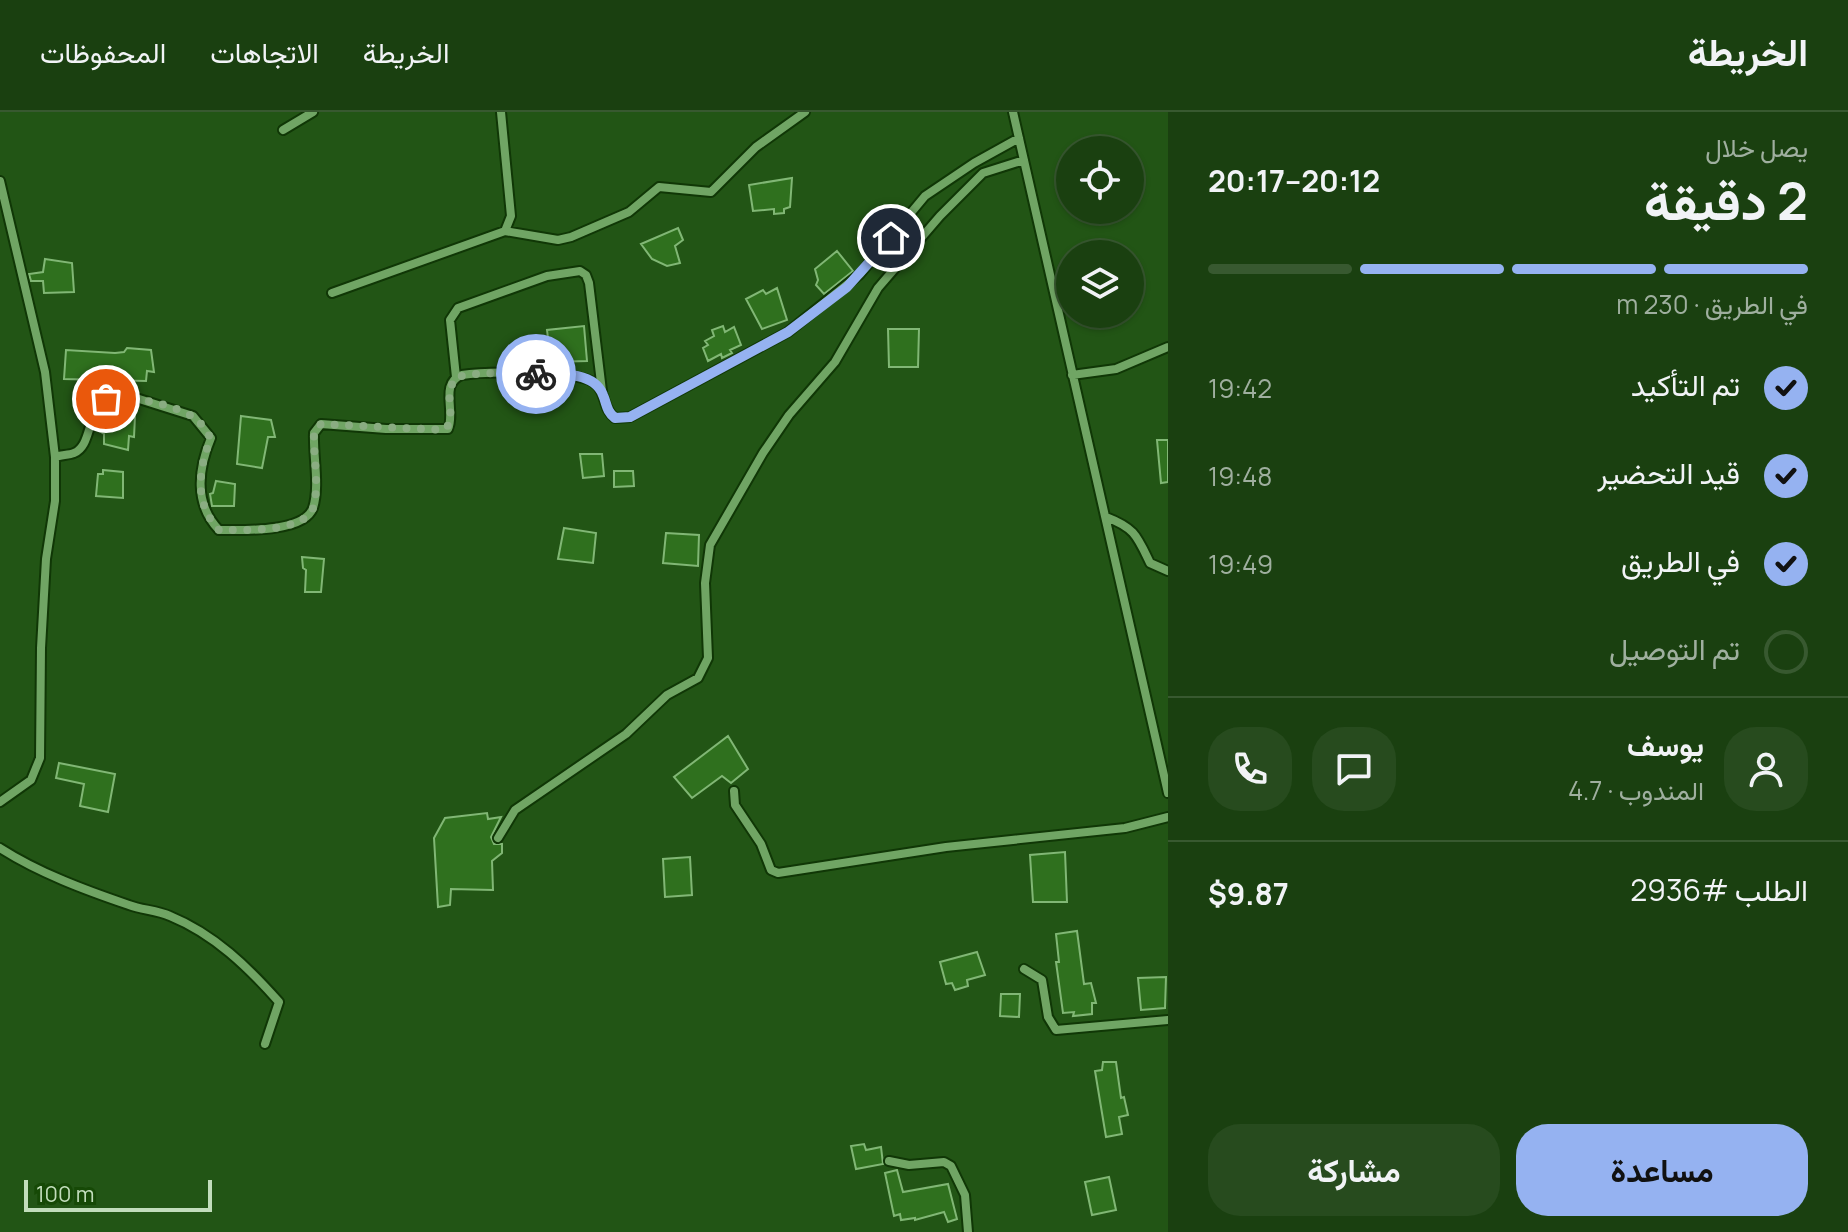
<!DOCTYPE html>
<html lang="ar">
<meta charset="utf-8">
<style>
body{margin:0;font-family:Manrope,Vazirmatn,sans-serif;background:#274b1e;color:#f1f3f6;direction:rtl;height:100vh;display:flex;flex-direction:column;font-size:30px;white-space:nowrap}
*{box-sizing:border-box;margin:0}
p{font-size:26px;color:#9faf9f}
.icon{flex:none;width:44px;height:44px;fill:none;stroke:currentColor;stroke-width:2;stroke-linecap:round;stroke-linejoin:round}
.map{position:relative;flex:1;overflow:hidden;direction:ltr}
.drawer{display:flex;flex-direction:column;background:#1a4010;width:680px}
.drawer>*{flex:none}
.fabs{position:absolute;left:1056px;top:24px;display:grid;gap:16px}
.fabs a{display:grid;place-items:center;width:88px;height:88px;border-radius:50%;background:#1a4010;box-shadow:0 2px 6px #0004,0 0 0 2px #385930;font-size:40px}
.scale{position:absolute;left:24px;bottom:20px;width:188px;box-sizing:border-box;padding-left:8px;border:4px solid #c2ddbc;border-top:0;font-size:22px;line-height:28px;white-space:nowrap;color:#c2ddbc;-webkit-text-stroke:6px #164906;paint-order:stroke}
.pin{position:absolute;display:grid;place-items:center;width:68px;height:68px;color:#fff;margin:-34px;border:4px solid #fff;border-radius:50%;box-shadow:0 2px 8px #0007}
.courier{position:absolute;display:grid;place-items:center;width:80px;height:80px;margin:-40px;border:6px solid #95b2f1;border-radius:50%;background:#fff;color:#222;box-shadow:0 2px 10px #0007}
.headline em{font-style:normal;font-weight:700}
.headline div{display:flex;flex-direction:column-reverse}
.headline{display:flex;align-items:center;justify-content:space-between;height:136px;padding:0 40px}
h1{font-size:52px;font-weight:700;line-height:60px}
.bar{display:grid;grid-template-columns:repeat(4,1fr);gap:12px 8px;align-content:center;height:96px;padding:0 40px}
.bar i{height:10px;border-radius:6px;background:#385930}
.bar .current{background:#95b2f1}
.bar p{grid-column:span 4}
.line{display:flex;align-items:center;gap:20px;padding:0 40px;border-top:2px solid #385930}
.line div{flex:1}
.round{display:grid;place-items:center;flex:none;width:84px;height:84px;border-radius:32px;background:#274b1e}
ol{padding:0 40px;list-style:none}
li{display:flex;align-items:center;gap:24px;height:88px}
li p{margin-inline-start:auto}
li .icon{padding:8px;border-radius:50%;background:#95b2f1;color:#111;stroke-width:4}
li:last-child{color:#9faf9f}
li i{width:44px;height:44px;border:4px solid #385930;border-radius:50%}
.button{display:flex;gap:16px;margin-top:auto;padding:16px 40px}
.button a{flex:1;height:92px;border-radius:32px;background:#95b2f1;color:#111;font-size:32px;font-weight:700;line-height:92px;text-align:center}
.button a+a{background:#274b1e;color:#f1f3f6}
header{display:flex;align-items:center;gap:48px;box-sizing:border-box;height:112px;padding:0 40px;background:#1a4010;border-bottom:2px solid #385930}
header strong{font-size:38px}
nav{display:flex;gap:44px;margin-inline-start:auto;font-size:28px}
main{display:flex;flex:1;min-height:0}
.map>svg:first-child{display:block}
.building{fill:#2f701e;stroke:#81b775;stroke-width:2}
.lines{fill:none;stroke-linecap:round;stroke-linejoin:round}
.minor-casing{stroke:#103706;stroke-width:12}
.minor{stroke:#70a564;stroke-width:8}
.done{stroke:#8aad82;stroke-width:8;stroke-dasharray:0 14.4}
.route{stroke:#95b2f1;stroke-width:10}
</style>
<header>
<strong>الخريطة</strong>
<nav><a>الخريطة</a><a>الاتجاهات</a><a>المحفوظات</a></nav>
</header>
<main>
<section class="drawer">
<div class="headline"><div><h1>2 دقيقة</h1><p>يصل خلال</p></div><em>20:12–20:17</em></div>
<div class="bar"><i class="current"></i><i class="current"></i><i class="current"></i><i></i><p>في الطريق · 230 m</p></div>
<ol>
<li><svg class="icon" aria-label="check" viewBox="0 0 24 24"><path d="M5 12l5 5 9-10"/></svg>تم التأكيد<p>19:42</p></li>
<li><svg class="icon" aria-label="check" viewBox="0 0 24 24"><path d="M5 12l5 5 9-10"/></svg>قيد التحضير<p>19:48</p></li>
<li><svg class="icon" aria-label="check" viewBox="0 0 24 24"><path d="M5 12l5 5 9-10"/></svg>في الطريق<p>19:49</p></li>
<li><i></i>تم التوصيل</li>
</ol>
<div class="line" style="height:144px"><a class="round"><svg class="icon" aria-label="person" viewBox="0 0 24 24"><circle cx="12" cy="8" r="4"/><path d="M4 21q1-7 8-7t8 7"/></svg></a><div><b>يوسف</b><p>المندوب · 4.7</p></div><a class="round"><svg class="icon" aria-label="chat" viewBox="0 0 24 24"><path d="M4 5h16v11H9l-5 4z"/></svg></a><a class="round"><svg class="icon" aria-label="phone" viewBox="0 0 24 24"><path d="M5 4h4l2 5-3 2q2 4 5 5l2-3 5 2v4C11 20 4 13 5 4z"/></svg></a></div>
<div class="line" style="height:104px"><div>الطلب #2936</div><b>$9.87</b></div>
<div class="button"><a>مساعدة</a><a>مشاركة</a></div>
</section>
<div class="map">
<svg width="1168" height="1120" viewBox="0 0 1168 1120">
<rect width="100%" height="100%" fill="#225515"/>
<path class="building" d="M792 66 790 95 784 97V101L774 102V97L753 99 749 73Z
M678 116 683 128 675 134 680 151 667 154 652 147 641 132Z
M837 139 853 159 824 182 816 173 818 168 815 157Z
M45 147 72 151 74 180 44 181 43 169H31L29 162 43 160Z
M777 176 787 208 762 217 746 187 763 178 766 182Z
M584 214 587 249 551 250 547 218Z
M723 214 725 220 734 215 741 233 730 238 732 241 722 246 721 242 708 249 703 236 708 233 705 229 714 224 712 218Z
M888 217H919L918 255H889Z
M127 236 151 238 154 260 147 259 146 269 64 267 66 238 115 241 124 240Z
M109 302 135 304 134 325 129 324 128 338 104 332V322L96 317 98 313H108Z
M241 304 271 308 275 325H268L262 356 237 352Z
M1157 328H1168V370L1161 371Z
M580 342H602L604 364 583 366Z
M103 358 123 360V386L96 384 98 362H103Z
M614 359H633L634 374 614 375Z
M216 369 235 372 234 394H212L210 382 213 381Z
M564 416 596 421 593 451 558 447Z
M666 421 699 423 698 454 663 451Z
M302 445 324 447 321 480H305L306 458 303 456Z
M728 624 748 657 731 671 722 664 692 686 674 665Z
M59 651 115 662 108 700 80 694 84 672 56 666Z
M487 701 488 707 501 705 491 725 494 732H502V741L492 749 493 778 451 777 450 793 438 795 434 726 445 706Z
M1065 740 1067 790H1033L1030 743Z
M690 745 692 783 665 785 663 747Z
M1077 819 1084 872 1091 871 1096 891H1092V902L1073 904 1074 900 1063 901 1056 850H1059L1056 822Z
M977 840 985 863 967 868 968 874 955 878 952 871 946 872 940 850Z
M1166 865 1165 896 1141 898 1138 866Z
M1001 882H1020L1019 905 1000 904Z
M1103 950H1116L1121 986 1124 985 1128 1003 1119 1005 1122 1022 1106 1025 1095 959 1102 958Z
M864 1032 866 1038 881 1035 883 1052 856 1057 851 1034Z
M897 1058 903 1080 948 1072 957 1107 948 1110 944 1100 915 1108V1106L901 1108 900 1102 894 1104 885 1061Z
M1109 1065 1116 1098 1092 1103 1085 1070Z"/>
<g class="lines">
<g class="minor-casing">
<path id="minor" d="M1013 0 1168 681
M283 18 313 0
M0 69 45 260 55 345V389L46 447 41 536 40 646 31 668 0 690
M505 119 558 128 571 125 629 100 659 75 711 80 756 35 805 0
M332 181 505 119 511 104 501 0
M1072 263 1116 257 1168 235
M456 265 450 208 458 196 547 164 580 159 586 163 589 171 602 279
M55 345C61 343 69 343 74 341 92 334 86 302 106 287L136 286 193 304 211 326C198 357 194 392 219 418 241 418 304 421 313 396 320 374 313 344 314 321L321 312 386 317H448C456 300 439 271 462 263 484 259 577 259 593 270 607 279 602 297 615 306L630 305 788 220 860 162 925 84 974 51 1019 26
M1106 405C1135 416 1137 424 1150 451L1168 459
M734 679 735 693 761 732 771 758 778 761 946 735 1125 716 1168 705
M498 726 515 698 626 622 667 583 698 566 708 546 705 471 710 433 763 341 789 303 835 250 878 176 940 104 983 61 1024 48
M0 736C39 761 85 778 129 793 142 798 157 798 170 804 214 822 248 855 279 890L265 932
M1024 857 1042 868 1048 905 1056 918 1168 908
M889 1049 909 1053 944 1050 951 1054 965 1083 968 1120"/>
</g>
<use href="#minor" class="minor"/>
</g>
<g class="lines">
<path class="done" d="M106 287C128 282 176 293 195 306 202 311 205 319 211 326 198 357 194 392 219 418 241 418 304 421 313 396 320 374 313 344 314 321L321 312 444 318 451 310 449 278 456 265 482 261 536 262"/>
<path class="route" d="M536 262C557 262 594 259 603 283 607 292 606 299 615 306L630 305 788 220 847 175 891 126"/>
</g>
</svg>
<div class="fabs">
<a><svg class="icon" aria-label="locate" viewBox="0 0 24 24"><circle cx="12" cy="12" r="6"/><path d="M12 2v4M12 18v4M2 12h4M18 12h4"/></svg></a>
<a><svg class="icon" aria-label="layers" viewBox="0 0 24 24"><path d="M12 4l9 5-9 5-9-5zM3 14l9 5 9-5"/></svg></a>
</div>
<div class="scale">100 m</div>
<div class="pin" style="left:106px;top:287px;background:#ea580c"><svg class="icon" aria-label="bag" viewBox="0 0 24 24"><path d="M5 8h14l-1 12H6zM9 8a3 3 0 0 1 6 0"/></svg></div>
<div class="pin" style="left:891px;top:126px;background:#1f2937"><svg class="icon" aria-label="home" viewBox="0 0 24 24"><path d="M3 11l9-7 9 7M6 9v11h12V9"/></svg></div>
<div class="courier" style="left:536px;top:262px"><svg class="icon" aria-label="bike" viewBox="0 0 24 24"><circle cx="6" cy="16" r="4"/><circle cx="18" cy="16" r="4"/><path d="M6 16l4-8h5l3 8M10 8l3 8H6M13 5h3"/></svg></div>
</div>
</main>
